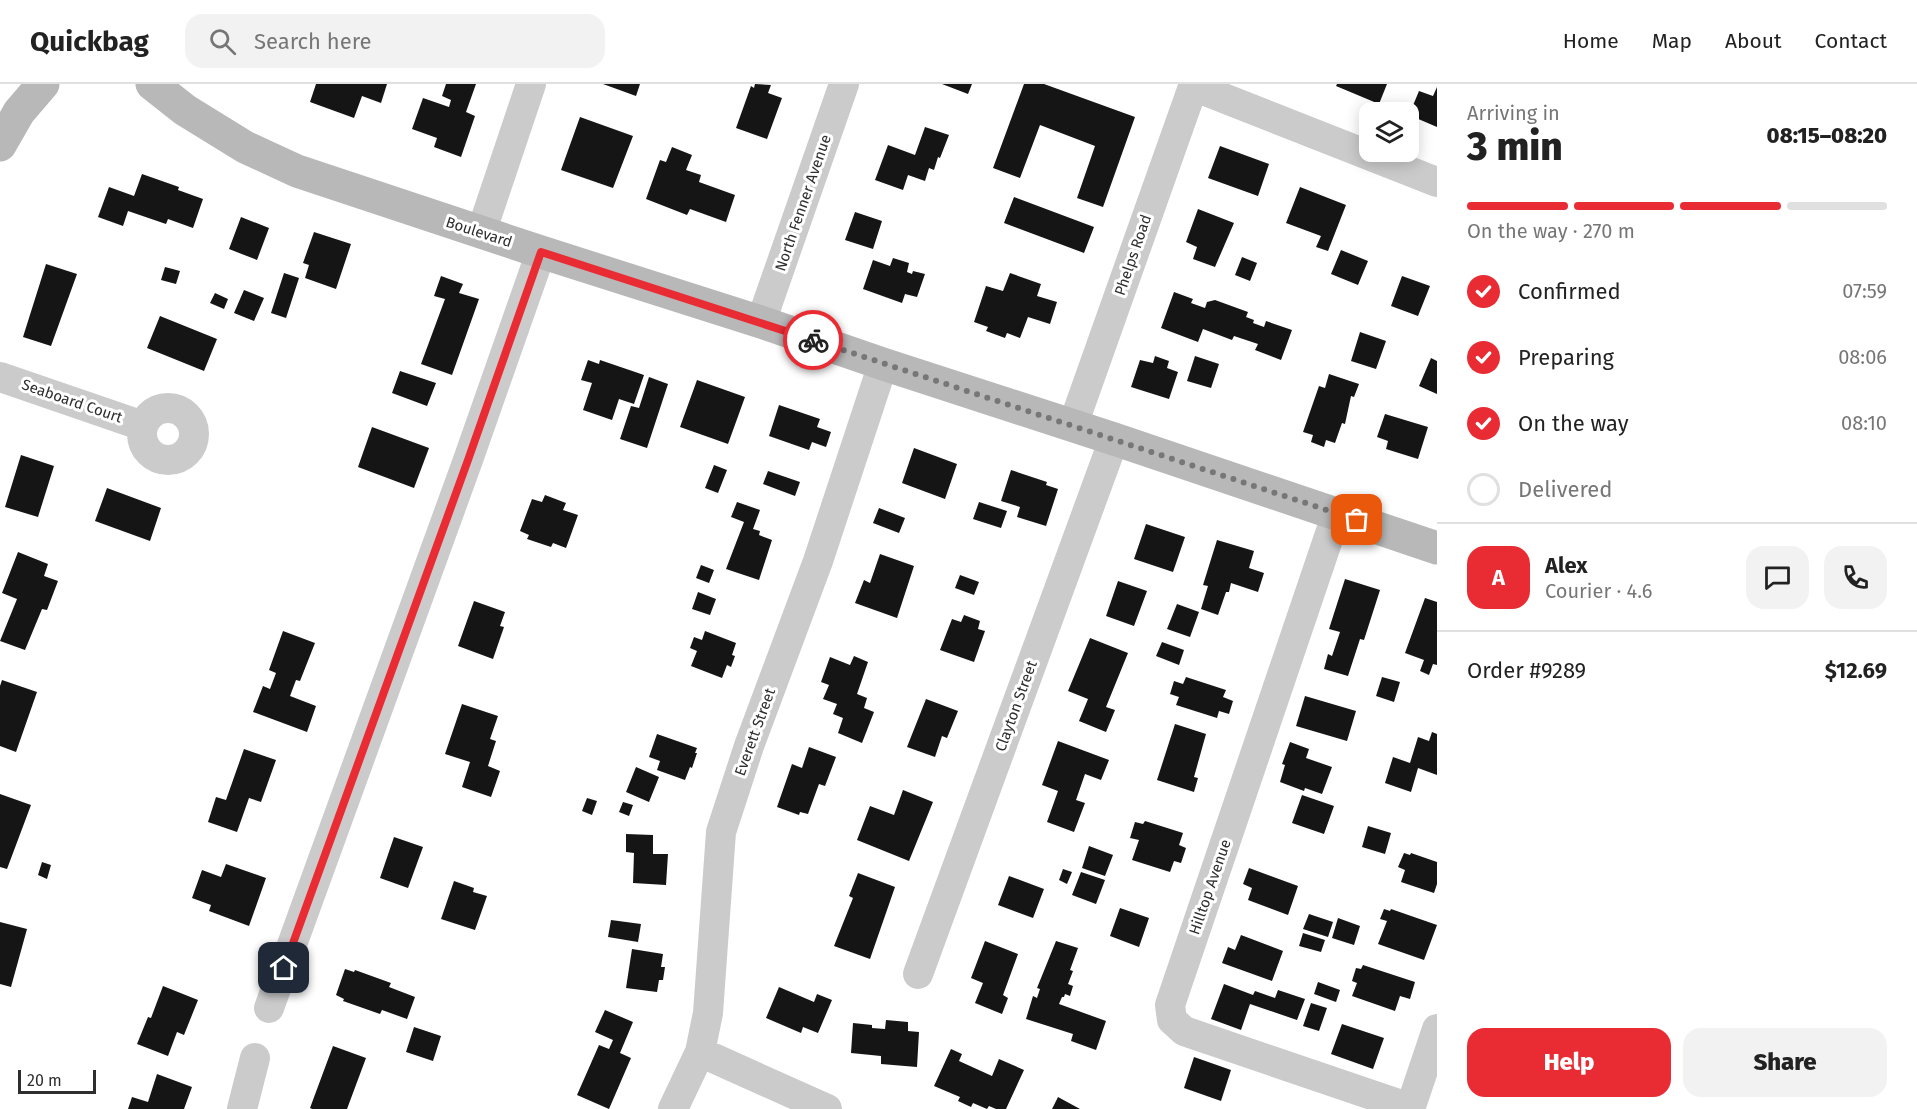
<!DOCTYPE html>
<meta charset="utf-8">
<style>
body{margin:0;font-family:"Fira Sans",sans-serif;background:#f2f2f2;color:#222;height:100vh;display:flex;flex-direction:column;font-size:22px;white-space:nowrap}
*{box-sizing:border-box;margin:0}
p{font-size:20px;color:#767676}
.icon{flex:none;width:33px;height:33px;fill:none;stroke:currentColor;stroke-width:2;stroke-linecap:round;stroke-linejoin:round}
.map{position:relative;flex:1;overflow:hidden}
.side{display:flex;flex-direction:column;background:#fff;width:480px}
.side>*{flex:none}
.fabs{position:absolute;left:1359px;top:18px;display:grid;gap:12px}
.fabs a{display:grid;place-items:center;width:60px;height:60px;border-radius:12px;background:#fff;box-shadow:0 3px 15px #0003;font-size:30px}
.scale{position:absolute;left:18px;bottom:15px;width:78px;box-sizing:border-box;padding-left:6px;border:3px solid #2e2e2e;border-top:0;font-size:16px;line-height:21px;white-space:nowrap;color:#2e2e2e;-webkit-text-stroke:4px #fff;paint-order:stroke}
.pin{position:absolute;display:grid;place-items:center;width:51px;height:51px;color:#fff;margin:-26px;border-radius:12px;box-shadow:0 3px 9px #0006}
.courier{position:absolute;display:grid;place-items:center;width:60px;height:60px;margin:-30px;border:4px solid #e92c33;border-radius:50%;background:#fff;color:#222;box-shadow:0 2px 8px #0007}
.overview em{font-style:normal;font-weight:800}
.overview div{display:flex;flex-direction:column-reverse}
.overview{display:flex;align-items:center;justify-content:space-between;height:102px;padding:0 30px}
h1{font-size:39px;font-weight:800;line-height:45px}
.bar{display:grid;grid-template-columns:repeat(4,1fr);gap:9px 6px;align-content:center;height:72px;padding:0 30px}
.bar i{height:8px;border-radius:4px;background:#e0e0e0}
.bar .on{background:#e92c33}
.bar p{grid-column:span 4}
.line{display:flex;align-items:center;gap:15px;padding:0 30px;border-top:2px solid #e0e0e0}
.line div{flex:1}
.round{display:grid;place-items:center;flex:none;width:63px;height:63px;border-radius:18px;background:#f2f2f2}
ol{padding:0 30px;list-style:none}
li{display:flex;align-items:center;gap:18px;height:66px}
li p{margin-inline-start:auto}
li .icon{padding:6px;border-radius:50%;background:#e92c33;color:#fff;stroke-width:4}
li:last-child{color:#767676}
li i{width:33px;height:33px;border:3px solid #e0e0e0;border-radius:50%}
.cta{display:flex;gap:12px;margin-top:auto;padding:12px 30px}
.cta a{flex:1;height:69px;border-radius:18px;background:#e92c33;color:#fff;font-size:24px;font-weight:800;line-height:69px;text-align:center}
.cta a+a{background:#f2f2f2;color:#222}
header{display:flex;align-items:center;gap:36px;box-sizing:border-box;height:84px;padding:0 30px;background:#fff;border-bottom:2px solid #e0e0e0}
header strong{font-size:28px}
nav{display:flex;gap:33px;margin-inline-start:auto;font-size:21px}
.search{width:420px;height:54px;background:#f2f2f2;display:flex;align-items:center;gap:15px;box-sizing:border-box;padding:0 21px;border-radius:18px;color:#767676;font-size:22px}
main{display:flex;flex:1;min-height:0}
.map>svg:first-child{display:block}
.building{fill:#151515}
.lines{fill:none;stroke-linecap:round;stroke-linejoin:round}
.street{stroke:#cbcbcb;stroke-width:30}
.secondary{stroke:#b8b8b8;stroke-width:33}
.done{stroke:#777;stroke-width:6;stroke-dasharray:0 10.8}
.route{stroke:#e92c33;stroke-width:8}
.labels{text-anchor:middle;stroke-width:6;stroke-linejoin:round;paint-order:stroke}
.street-label{font-size:15px;fill:#2e2e2e;stroke:#fff}
</style>
<header>
<strong>Quickbag</strong>
<div class="search"><svg class="icon" aria-label="search" viewBox="0 0 24 24"><circle cx="10" cy="10" r="6"/><path d="M15 15l6 6"/></svg>Search here</div>
<nav><a>Home</a><a>Map</a><a>About</a><a>Contact</a></nav>
</header>
<main>
<div class="map">
<svg width="1437" height="1025" viewBox="0 0 1437 1025">
<rect width="100%" height="100%" fill="#fff"/>
<path class="building" d="M316 0H387L381 19 362 12 354 34 310 18Z
M446 0H476L466 28 475 32 461 73 434 63 437 54 412 45 423 14 449 23 451 16 442 12Z
M603 0H640L636 12Z
M755 0 771 1 768 9 782 14 767 55 736 44 751 2 754 4Z
M942 0H972L968 10Z
M1024 0H1044L1135 33 1103 123 1077 114 1095 62 1040 41 1020 94 993 84Z
M1337 0H1387L1379 20 1336 2Z
M1437 3V43L1409 31 1419 7 1433 12Z
M580 33 633 52 613 104 561 86Z
M925 43 949 51 940 74 938 73 934 86 929 84 925 97 908 91 903 106 875 96 888 61 915 71Z
M1220 62 1269 80 1258 112 1208 94Z
M672 63 692 71 686 86 701 91 699 98 735 111 726 138 690 125 687 131 646 115 660 76 666 78Z
M142 90 179 103 178 106 203 115 193 144 168 135 166 140 128 127 123 142 98 133 109 103 134 112Z
M1300 103 1346 121 1328 167 1316 163 1321 152 1286 139Z
M1014 113 1094 143 1084 169 1004 139Z
M1198 125 1234 139 1215 183 1193 175 1197 163 1186 158Z
M855 128 882 137 873 165 845 156Z
M241 133 269 144 257 176 229 165Z
M314 148 351 160 336 205 305 194 309 181 303 179Z
M1341 166 1368 177 1358 201 1331 190Z
M1242 173 1257 179 1250 197 1235 191Z
M893 174 909 179 907 188 912 190 913 187 925 190 917 213 905 210 902 219 863 205 873 176 890 182Z
M46 180 77 190 51 262 23 253Z
M165 183 180 187 176 200 161 196Z
M284 189 299 194 286 234 271 229Z
M1010 189 1041 200 1037 212 1057 218 1050 240 1028 233 1020 254 1007 249 1005 254 986 247 988 243 974 238 986 202 1003 207Z
M441 192 463 200 459 209 479 215 452 291 421 280 445 215 434 212Z
M1402 192 1430 202 1418 232 1391 222Z
M244 206 264 214 254 237 234 229Z
M1174 208 1193 215 1191 219 1205 224 1207 218 1215 216 1248 228 1246 233 1254 236 1253 239 1264 243 1266 237 1292 246 1281 276 1255 266 1258 260 1234 252 1232 256 1203 245 1198 258 1161 244Z
M215 209 228 215 224 225 210 219Z
M160 232 217 255 204 287 147 264Z
M1360 248 1386 257 1376 285 1351 277Z
M1155 272 1169 277 1167 284 1178 288 1169 315 1131 303 1140 276 1153 279Z
M1195 272 1219 280 1211 304 1187 297Z
M1431 274 1437 277V310L1419 302Z
M588 276 599 280 600 276 644 291 634 320 619 315 612 336 583 326 592 299 581 296Z
M400 287 436 299 427 322 392 309Z
M1329 290 1359 300 1354 313 1351 312 1345 340 1342 339 1335 359 1326 356 1324 363 1311 358 1313 351 1303 348 1319 302 1325 304Z
M649 293 668 300 647 364 620 355 631 322 639 324Z
M697 296 745 313 728 360 680 343Z
M779 321 820 335 817 343 831 348 826 363 812 358 809 366 769 352Z
M1385 330 1428 343 1418 375 1386 365 1388 357 1377 353Z
M372 343 429 364 414 404 358 383Z
M914 364 957 380 945 415 902 399Z
M21 371 54 382 38 433 5 423Z
M714 381 727 386 718 409 705 404Z
M1011 386 1047 398 1046 401 1058 405 1046 442 1017 433 1020 423 1001 417Z
M768 387 800 398 795 412 763 400Z
M107 404 161 424 150 457 95 437Z
M545 411 566 419 563 426 578 431 566 464 553 459 551 463 527 455 529 451 520 447 532 415 542 418Z
M737 418 760 426 753 445 760 447 759 451 772 456 759 496 726 485 744 438 731 433Z
M979 418 1007 427 1001 444 973 435Z
M879 424 905 434 899 449 873 439Z
M1146 440 1185 453 1173 488 1134 475Z
M1217 456 1254 467 1249 484 1264 489 1258 508 1231 499 1229 508H1226L1218 531 1201 525 1208 502 1203 501Z
M18 468 48 480 44 492 58 497 47 526 42 525 25 566 0 557 17 515 2 509Z
M880 470 914 482 897 534 855 519 864 496 870 499Z
M701 481 714 486 709 499 696 494Z
M960 491 979 498 974 511 955 504Z
M1345 495 1380 506 1364 556 1360 555 1348 592 1324 585 1328 570 1332 572 1340 548 1329 545Z
M1118 497 1147 507 1134 542 1106 532Z
M698 508 716 515 710 531 692 525Z
M1425 514 1437 518V581L1433 580 1429 591 1420 587 1424 576 1405 569Z
M474 517 505 528 500 542 504 543 493 575 458 562Z
M1177 520 1199 528 1190 553 1167 545Z
M964 531 980 537 978 545 985 547 974 578 940 566 952 535 961 538Z
M283 547 315 559 300 597 296 596 290 612 316 622 307 648 253 628 263 602 270 605 276 589 269 586Z
M705 547 736 559 732 571 735 572 731 583 727 581 722 594 691 582 697 567 690 564 694 553 702 556Z
M1090 554 1128 569 1106 623 1115 626 1106 648 1079 637 1088 615 1068 607Z
M1162 558 1184 566 1179 581 1156 572Z
M854 572 868 578 857 610 867 614 864 624 874 628 862 659 838 649 843 634 833 630 837 620 823 615 829 601 821 598 830 573 850 581Z
M1186 593 1226 606 1223 613 1233 617 1229 630 1219 627 1217 634 1176 621 1179 613 1170 610 1174 597 1183 600Z
M1382 593 1400 598 1394 618 1376 612Z
M2 596 37 608 16 668 0 662V602Z
M1305 612 1356 627 1347 657 1296 642Z
M926 615 958 627 947 654 942 652 935 673 907 663Z
M462 620 498 632 490 655 496 657 488 682 500 687 491 713 462 703 470 678 445 670Z
M1175 640 1206 650 1194 693 1198 694 1194 708 1157 696Z
M1432 648 1437 650V691L1418 684 1411 708 1385 699 1393 673 1410 679 1418 653 1429 657Z
M657 650 697 664 695 669H697L692 684 690 683 685 696 657 686 660 677 649 673Z
M1058 657 1109 676 1101 696 1085 690 1076 716 1085 719 1074 748 1047 738 1058 707 1042 701Z
M1290 658 1309 665 1306 674 1332 683 1322 710 1305 704 1304 707 1280 698 1285 681 1282 680Z
M809 663 836 673 825 702 819 700 808 730 800 728 799 731 777 723 792 680 802 684Z
M244 665 276 676 261 718 249 714 237 748 208 738 216 713 226 716Z
M636 683 659 693 649 718 626 708Z
M903 706 933 718 909 777 857 756 870 722 894 731Z
M0 710 31 721 7 785 0 783Z
M1302 711 1334 722 1324 750 1292 739Z
M587 714 597 717 592 731 582 727Z
M623 718 633 721 629 732 619 728Z
M1145 737 1183 749 1179 761 1186 764 1181 779 1174 777 1170 788 1132 776 1139 756 1130 754 1135 738 1143 740Z
M1368 742 1391 749 1385 770 1362 763Z
M626 750 653 751V770H668L666 801 633 799 634 769 626 768Z
M394 753 423 763 408 804 380 794Z
M1089 762 1113 771 1105 792 1082 784Z
M1404 769 1410 771 1411 769 1437 778V800L1434 809 1401 798 1405 786 1398 783Z
M42 778 51 781 47 795 38 791Z
M226 780 266 794 249 842 209 827 211 821 192 814 202 786 221 793Z
M1249 784 1298 802 1288 831 1248 816 1252 804 1243 800Z
M1063 785 1072 788 1067 800 1059 796Z
M1081 788 1105 796 1096 820 1072 811Z
M858 789 895 803 870 875 834 862 853 814 849 812Z
M1009 792 1044 805 1033 834 998 821Z
M454 797 474 804 473 808 487 812 475 846 441 835Z
M1120 824 1149 834 1139 863 1110 852Z
M1384 825 1390 827 1391 825 1437 841 1424 876 1378 860 1387 837 1380 835Z
M1309 830 1333 838 1328 853 1303 845Z
M1338 834 1360 842 1354 861 1332 854Z
M611 836 641 840 638 858 608 853Z
M0 838 27 845 11 903 0 900Z
M1303 849 1325 856 1321 868 1299 862Z
M1241 851 1283 867 1272 897 1222 879 1228 863 1235 866Z
M985 857 1018 870 1003 911 1008 914 1002 930 975 919 983 899 971 894Z
M1056 857 1078 864 1070 886 1073 887 1068 900 1073 902 1070 912 1065 910 1064 913H1062L1059 920 1106 937 1096 966 1071 957 1073 950 1026 935 1033 912 1037 914 1040 905 1037 904Z
M632 865 663 870 661 883H665L663 896H659L657 908 626 904Z
M1363 881 1415 898 1410 915 1400 912 1395 927 1352 912 1357 899 1352 897 1356 884 1361 885Z
M345 885 354 888 355 886 391 899 389 903 415 913 407 935 382 926 380 930 343 917 344 915 336 911Z
M1318 898 1340 906 1336 918 1314 910Z
M1224 900 1253 911 1255 907 1275 914 1278 906 1305 915 1297 936 1250 920 1241 946 1211 935Z
M163 902 198 916 184 951 177 948 168 972 137 960 148 933 151 934Z
M779 903 814 918 817 910 832 916 818 949 803 943 801 949 766 934Z
M1311 919 1327 924 1319 947 1303 942Z
M605 926 633 938 620 969 631 974 609 1025 577 1011 599 961 609 965 613 956 595 948Z
M886 936 908 938V947L919 948 917 983 881 980V972L851 969 853 939 872 941V944L885 945Z
M1342 940 1384 954 1373 985 1331 970Z
M414 943 441 952 433 977 406 968Z
M333 962 366 974 347 1025H312L310 1024Z
M951 965 962 970 959 977 992 992 999 975 1024 986 1006 1025H996L989 1022 987 1025 973 1019 971 1023 958 1017 960 1013 934 1002Z
M1194 973 1231 986 1221 1017 1184 1004Z
M157 990 192 1003 184 1025H128L132 1013 148 1018Z
M1058 1013 1080 1025H1052Z"/>
<g class="lines">
<path class="street" d="M1193 2 1437 98
M481 149 531 0
M761 238 844 0
M0 293 143 342
M142 350a26 26 0 1 1 52 0a26 26 0 1 1-52 0Z
M1073 341 1194 0
M1337 429 1170 921 1172 936 1184 947 1410 1024
M918 890 1114 355
M269 924 468 376 541 168
M700 968 827 1025
M242 1025 255 974
M673 1025 700 968 708 929 721 748 749 662 818 477 883 280
M1410 1025 1437 945"/>
<path class="secondary" d="M152 0 185 26 245 63 297 87 541 168 761 238 883 280 1114 355 1437 464
M0 61 19 28 43 0"/>
</g>
<g class="lines">
<path class="done" d="M813 256 1357 436"/>
<path class="route" d="M284 884 468 376 541 168 813 256"/>
</g>
<g class="labels">
<g class="street-label">
<text transform="translate(803 119) rotate(-71)" y="5">North Fenner Avenue</text>
<text transform="translate(479 148) rotate(18)" y="5">Boulevard</text>
<text transform="translate(1133 171) rotate(-71)" y="5">Phelps Road</text>
<text transform="translate(72 317) rotate(19)" y="5">Seaboard Court</text>
<text transform="translate(1016 622) rotate(-70)" y="5">Clayton Street</text>
<text transform="translate(755 648) rotate(-70)" y="5">Everett Street</text>
<text transform="translate(1210 803) rotate(-71)" y="5">Hilltop Avenue</text>
</g>
</g>
</svg>
<div class="fabs">
<a><svg class="icon" aria-label="layers" viewBox="0 0 24 24"><path d="M12 4l9 5-9 5-9-5zM3 14l9 5 9-5"/></svg></a>
</div>
<div class="scale">20 m</div>
<div class="pin" style="left:1357px;top:436px;background:#ea580c"><svg class="icon" aria-label="bag" viewBox="0 0 24 24"><path d="M5 8h14l-1 12H6zM9 8a3 3 0 0 1 6 0"/></svg></div>
<div class="pin" style="left:284px;top:884px;background:#1f2937"><svg class="icon" aria-label="home" viewBox="0 0 24 24"><path d="M3 11l9-7 9 7M6 9v11h12V9"/></svg></div>
<div class="courier" style="left:813px;top:256px"><svg class="icon" aria-label="bike" viewBox="0 0 24 24"><circle cx="6" cy="16" r="4"/><circle cx="18" cy="16" r="4"/><path d="M6 16l4-8h5l3 8M10 8l3 8H6M13 5h3"/></svg></div>
</div>
<section class="side">
<div class="overview"><div><h1>3 min</h1><p>Arriving in</p></div><em>08:15–08:20</em></div>
<div class="bar"><i class="on"></i><i class="on"></i><i class="on"></i><i></i><p>On the way · 270 m</p></div>
<ol>
<li><svg class="icon" aria-label="check" viewBox="0 0 24 24"><path d="M5 12l5 5 9-10"/></svg>Confirmed<p>07:59</p></li>
<li><svg class="icon" aria-label="check" viewBox="0 0 24 24"><path d="M5 12l5 5 9-10"/></svg>Preparing<p>08:06</p></li>
<li><svg class="icon" aria-label="check" viewBox="0 0 24 24"><path d="M5 12l5 5 9-10"/></svg>On the way<p>08:10</p></li>
<li><i></i>Delivered</li>
</ol>
<div class="line" style="height:108px"><b class="round" style="background:#e92c33;color:#fff">A</b><div><b>Alex</b><p>Courier · 4.6</p></div><a class="round"><svg class="icon" aria-label="chat" viewBox="0 0 24 24"><path d="M4 5h16v11H9l-5 4z"/></svg></a><a class="round"><svg class="icon" aria-label="phone" viewBox="0 0 24 24"><path d="M5 4h4l2 5-3 2q2 4 5 5l2-3 5 2v4C11 20 4 13 5 4z"/></svg></a></div>
<div class="line" style="height:78px"><div>Order #9289</div><b>$12.69</b></div>
<div class="cta"><a>Help</a><a>Share</a></div>
</section>
</main>
